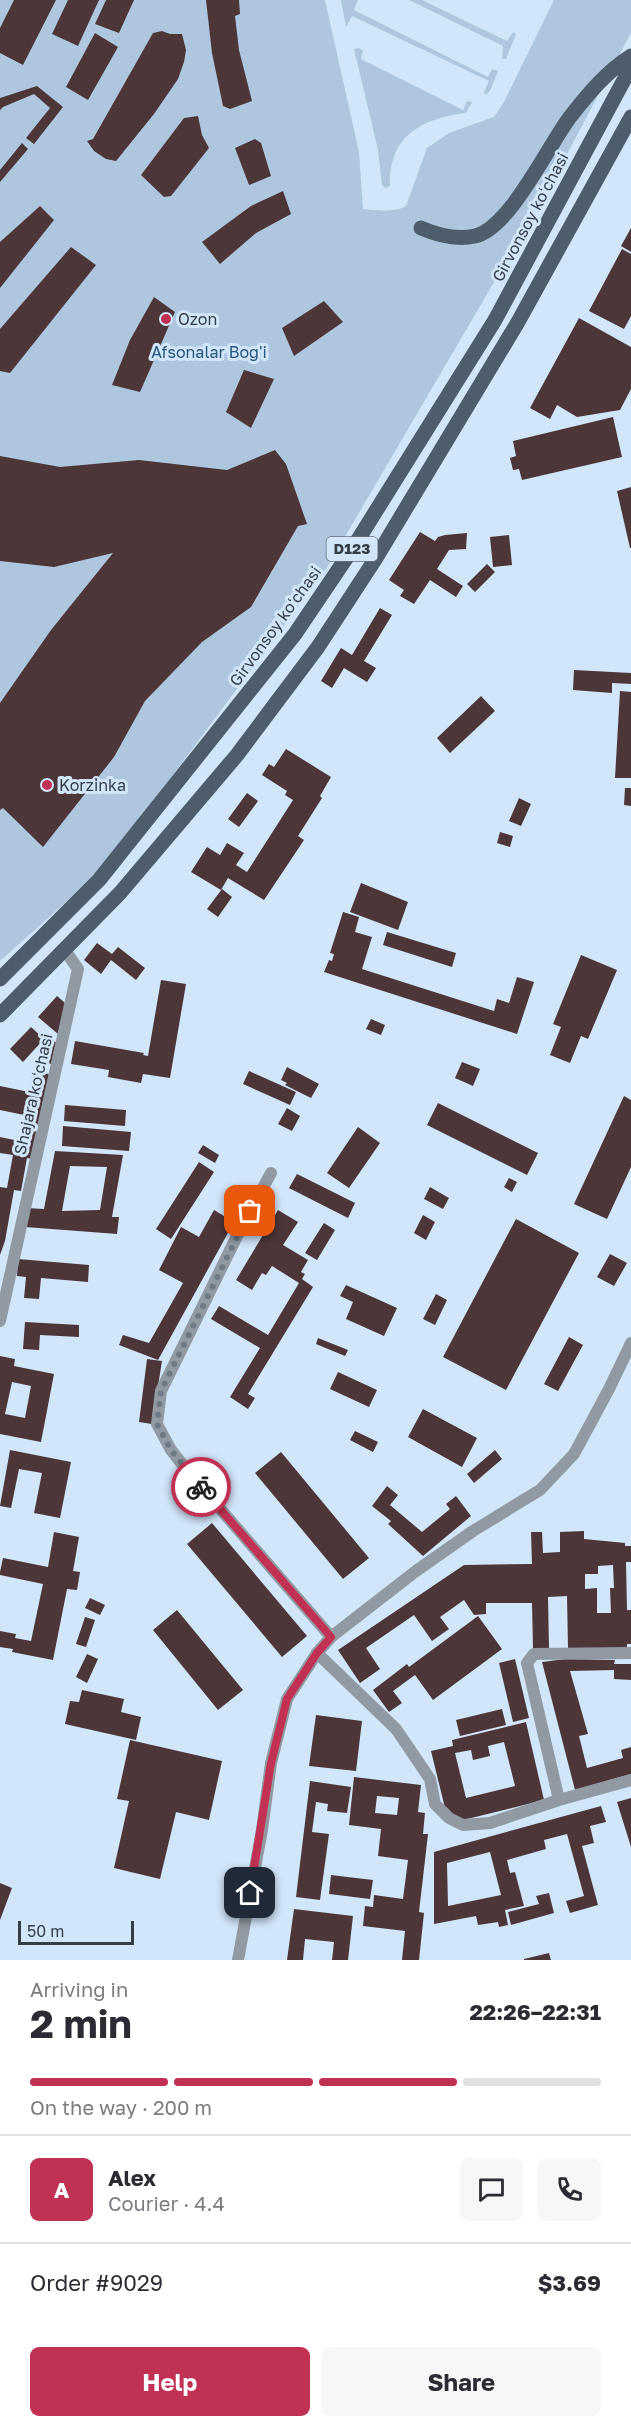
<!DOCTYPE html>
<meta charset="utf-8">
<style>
body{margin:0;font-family:"Golos Text",sans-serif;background:#f7f7f7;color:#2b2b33;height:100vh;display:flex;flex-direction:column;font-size:22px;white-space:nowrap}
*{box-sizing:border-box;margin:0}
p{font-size:20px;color:#7c7c81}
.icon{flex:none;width:33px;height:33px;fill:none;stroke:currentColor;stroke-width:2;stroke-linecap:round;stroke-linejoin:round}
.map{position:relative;height:1960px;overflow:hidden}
.side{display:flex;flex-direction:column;background:#fff;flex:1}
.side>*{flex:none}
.scale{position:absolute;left:18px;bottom:15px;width:116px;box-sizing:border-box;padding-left:6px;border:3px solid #363e45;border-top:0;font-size:16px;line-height:21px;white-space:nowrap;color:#363e45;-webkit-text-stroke:4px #d2e6fa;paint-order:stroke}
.pin{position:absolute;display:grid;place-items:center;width:51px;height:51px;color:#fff;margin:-26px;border-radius:12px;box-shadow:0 3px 9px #0006}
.courier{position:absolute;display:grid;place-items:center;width:60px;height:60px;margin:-30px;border:4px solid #c13153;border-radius:50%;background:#fff;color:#222;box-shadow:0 2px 8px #0007}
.summary em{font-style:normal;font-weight:700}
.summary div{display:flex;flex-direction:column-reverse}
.summary{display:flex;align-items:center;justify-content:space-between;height:102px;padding:0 30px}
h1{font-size:39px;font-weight:700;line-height:45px}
.bar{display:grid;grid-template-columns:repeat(4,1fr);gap:9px 6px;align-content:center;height:72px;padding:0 30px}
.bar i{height:8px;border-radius:4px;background:#e1e1e2}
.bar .current{background:#c13153}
.bar p{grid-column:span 4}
.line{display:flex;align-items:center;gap:15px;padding:0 30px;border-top:2px solid #e1e1e2}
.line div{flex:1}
.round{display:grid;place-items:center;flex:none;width:63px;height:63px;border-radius:9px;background:#f7f7f7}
.primary-button{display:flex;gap:12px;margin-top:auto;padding:12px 30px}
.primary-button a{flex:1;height:69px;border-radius:9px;background:#c13153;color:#fff;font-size:24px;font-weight:700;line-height:69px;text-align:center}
.primary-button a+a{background:#f7f7f7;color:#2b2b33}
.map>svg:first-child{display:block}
.green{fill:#aec7df}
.building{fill:#4d3638;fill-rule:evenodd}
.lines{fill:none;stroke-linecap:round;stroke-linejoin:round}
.minor{stroke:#919aa2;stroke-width:12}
.tertiary{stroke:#919aa2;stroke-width:12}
.primary{stroke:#4e5d6b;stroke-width:15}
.done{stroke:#6d7984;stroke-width:6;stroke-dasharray:0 10.8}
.route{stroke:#c13153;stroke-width:8}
.poi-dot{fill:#c13153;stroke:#d2e6fa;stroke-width:2}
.labels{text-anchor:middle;stroke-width:6;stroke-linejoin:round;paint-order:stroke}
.shield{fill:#d2e6fa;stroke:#65707b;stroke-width:1.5}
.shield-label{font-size:15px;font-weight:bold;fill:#363e45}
.street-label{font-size:16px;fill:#363e45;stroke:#d2e6fa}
.poi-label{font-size:16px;fill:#363e45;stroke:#d2e6fa;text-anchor:start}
.park-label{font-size:16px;fill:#27567e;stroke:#d2e6fa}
</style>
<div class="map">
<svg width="631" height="1960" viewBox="0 0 631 1960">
<rect width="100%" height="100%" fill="#d2e6fa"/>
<path class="green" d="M0 0H325L359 152 363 209C377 210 394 213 406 206L427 148 449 133 494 117 504 102 554 0H631V33L547 192 326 569 103 869 0 961Z
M341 0H358L354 10 488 77 492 69 498 71 490 91 485 95 484 92 489 81 352 16 346 27Z
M409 0H422L507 41 513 32 516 34 506 59H502L503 46Z
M359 48 363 51 361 59 463 110 467 101 472 102 466 113C422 118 388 136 390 186L385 188 382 185 378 150 354 49Z"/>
<path class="building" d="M14 0H56L23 65 0 53V28Z
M68 0H99L78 46 52 34Z
M106 0H134L119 33 95 24Z
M206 0H239L240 14 235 16 239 50 252 101 230 109 223 106 212 53Z
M162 31 170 34H182L186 50 184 62 178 79 154 114 116 161 106 159 94 151 87 141 93 139 153 33Z
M95 33 118 47 88 100 66 87Z
M37 86 63 107 34 144 26 138 50 108 34 94 3 107 0 110V98Z
M198 116 202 135 209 148 171 196 164 197 141 175 184 118Z
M255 139 261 143 271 176 249 185 235 148Z
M22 143 28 149 0 182V170Z
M283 191 291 214 256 233 220 264 202 242 251 206Z
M40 206 54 220 0 288V242Z
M631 228V252L621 246Z
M71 247 96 265 10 373 0 371V329Z
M622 249 631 254V316L624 329 589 311Z
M154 297 175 312 140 392 112 385 130 340Z
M324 301 343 322 294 356 282 328Z
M579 318 631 347V389L620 410 577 417 557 405 550 419 530 408Z
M244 370 274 379 251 428 226 412Z
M613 417 622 457 522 480 519 469 513 470 510 458 516 456 513 441Z
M275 450 286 464 307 524 298 526 251 607 202 642 145 701 114 757 43 847 3 808 0 810V703L51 630 113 553 54 567 0 561V456L60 467 139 460 227 470Z
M631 487V548H630L617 491Z
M420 532 435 541 438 537 445 535 467 533 466 549 449 550 437 569 463 586 456 597 430 580 414 604 400 596 404 590 389 580Z
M509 535 512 565 493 567 490 537Z
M487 564 495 572 475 592 467 584Z
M380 608 392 615 364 661 376 668 367 682 344 668 332 688 321 681 341 648 352 655Z
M574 670 631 673V684L612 683V693L573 690Z
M620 691 631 692V778H615Z
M481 696 495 711 450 753 437 738Z
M286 749 331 777 320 796 322 798 298 836 304 840 264 900 228 878 221 890 191 872 207 847 220 855 227 843 244 853 236 865 247 872 293 800 285 795 287 791 262 775 269 764 274 767Z
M625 788H631V806L624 805Z
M247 793 258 801 239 827 228 819Z
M519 798 531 804 521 826 509 821Z
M500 832 513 836 510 847 497 843Z
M361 883 408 902 398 930 350 912Z
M222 889 232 897 218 917 207 909Z
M343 912 359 917 355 932 372 937 362 969 494 1011 497 999 509 1003 517 977 534 982 517 1034 324 972 329 960 332 961 334 954 330 953Z
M387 932 456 953 452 967 383 945Z
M97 943 112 954 118 947 145 968 136 980 111 960 101 974 84 960Z
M581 955 617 970 588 1039 581 1036 570 1063 550 1055 561 1027 553 1024Z
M161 980 186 984 170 1078 143 1074 141 1083 108 1077 109 1070 71 1064 75 1041 144 1053 143 1055 148 1056Z
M57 996 65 1003 58 1034 38 1017Z
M371 1019 385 1025 381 1035 366 1029Z
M31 1027 44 1039 23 1062 10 1049Z
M50 1041 56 1042 51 1064 40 1061 42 1053 47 1055Z
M462 1062 480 1069 473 1086 455 1078Z
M287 1067 319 1084 311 1098 285 1085 287 1083 281 1080Z
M33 1071 49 1074 32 1159 27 1158 21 1191 14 1190 5 1241 0 1255V1187L7 1188 13 1155 0 1153V1137L19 1141 24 1115 0 1110V1086L29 1092Z
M249 1071 296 1092 290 1105 243 1084Z
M624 1096 631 1100V1167L607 1219 574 1204Z
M438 1103 538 1153 527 1175 427 1125Z
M65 1105 126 1110 125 1126 64 1121Z
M287 1108 300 1116 292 1131 278 1124Z
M63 1126 131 1132 129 1151 62 1146Z
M358 1127 380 1143 349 1188 327 1173Z
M203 1145 219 1155 215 1163 198 1153Z
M55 1151 123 1155 112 1217H119L117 1234 25 1227 26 1208 44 1209ZM70 1166 107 1167 100 1210 62 1211Z
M199 1162 214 1172 171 1239 156 1229Z
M297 1174 355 1203 348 1218 289 1188Z
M509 1178 517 1182 512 1192 504 1187Z
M430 1187 449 1198 443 1209 424 1199Z
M214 1210 234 1222 158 1360 119 1345 123 1335 149 1343 183 1283 159 1270 181 1227 199 1237Z
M278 1210 298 1222 283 1245 308 1260 301 1272 305 1274 302 1279 313 1287 248 1394 255 1398 248 1409 230 1397 260 1348 211 1319 219 1306 268 1335 299 1283 272 1266 266 1275 262 1273 252 1290 236 1280Z
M423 1215 435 1222 426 1240 414 1233Z
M516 1219 579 1253 506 1390 443 1357Z
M324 1223 335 1230 317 1260 305 1253Z
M610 1254 627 1263 614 1286 597 1277Z
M18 1259 89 1265 88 1282 41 1278 39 1299 24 1298 26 1277 17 1276Z
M346 1285 397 1308 384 1336 346 1319 353 1302 340 1296Z
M436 1294 447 1300 435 1325 423 1319Z
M25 1322 79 1325V1337L40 1335 39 1350 23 1349Z
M569 1337 583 1345 558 1391 544 1384Z
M318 1338 348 1350 345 1356 316 1344Z
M0 1356 15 1359 14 1366 54 1374 41 1442 0 1434ZM12 1382 31 1386 25 1418 5 1414Z
M147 1359 162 1361 152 1424 139 1422Z
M338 1372 377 1390 369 1407 330 1389Z
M423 1409 477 1438 462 1467 408 1437Z
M355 1431 378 1442 373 1452 350 1440Z
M10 1450 71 1462 60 1518 34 1513 42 1473 19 1469 11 1508 0 1506Z
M495 1450 502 1459 474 1483 467 1474Z
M281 1452 369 1558 343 1579 255 1473Z
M387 1486 398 1495 390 1505 422 1532 450 1509 446 1504 456 1496 471 1516 423 1556 388 1524 391 1521 372 1506Z
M212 1523 307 1636 282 1657 187 1544Z
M584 1531V1539L625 1543V1546H631V1562H626L627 1610H631V1644H627V1649L568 1648 567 1596 548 1597 549 1648 533 1649 532 1603H486V1614L474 1615 464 1600 440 1617 449 1629 432 1641 414 1615 366 1648 380 1669 360 1683 338 1650 464 1565 532 1564 531 1532H542L543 1553 560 1552V1532ZM613 1565 614 1588H610L611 1613H597V1588L585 1589V1574H598V1566Z
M54 1532 79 1537 73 1571 80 1572 77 1590 67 1589 53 1660 12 1652 13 1649 0 1647V1631L16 1634 15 1638 31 1641 43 1584 0 1575V1572L3 1558 48 1567Z
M90 1598 105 1605 100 1615 85 1608Z
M177 1610 243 1690 218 1710 153 1630Z
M478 1616 502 1649 433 1700 415 1675 393 1691 402 1703 389 1712 373 1690 407 1664 409 1667Z
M85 1617 95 1620 86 1647 76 1644Z
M87 1654 98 1659 87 1683 76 1677Z
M515 1659 529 1718 513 1722 499 1663Z
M565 1659 615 1660 614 1664H631V1680L614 1679V1670L570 1671 588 1734 579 1736 587 1768 623 1758 621 1750 631 1747V1774L575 1790 542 1662Z
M82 1690 124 1699 121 1712 141 1717 136 1740 65 1724 70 1701 79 1702Z
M502 1709 506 1725 460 1736 456 1720Z
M316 1715 362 1721 356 1771 309 1766Z
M526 1722 544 1800 459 1821 445 1808 431 1751 453 1746 452 1740ZM504 1742 515 1786 466 1798 455 1753 471 1750 473 1760 490 1756 488 1746Z
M130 1740 222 1761 209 1820 176 1812 160 1879 114 1868 129 1801 117 1799Z
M354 1777 421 1785 418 1812 425 1813 423 1834H428L419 1912 424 1913 419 1960H402L405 1931 363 1926 365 1906 373 1907 374 1895 403 1899 408 1860 378 1856 381 1829 349 1825ZM377 1796 399 1798 397 1815 375 1813Z
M310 1781 351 1787 347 1813 327 1811 328 1804 316 1802 312 1832 329 1834 320 1900 296 1897Z
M631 1798V1847L617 1802Z
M601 1806 606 1822 590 1826 594 1843 582 1846 598 1905 570 1913 566 1901 584 1896 567 1834 544 1840 546 1849 507 1860 510 1873 515 1872 524 1906 505 1910 508 1925 499 1927 498 1922 478 1925 476 1916 434 1924V1852ZM490 1852 501 1895 448 1906 447 1863Z
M331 1875 373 1880 370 1899 329 1894Z
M0 1883 12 1888 0 1920Z
M549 1893 554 1913 511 1925 508 1912 539 1904 536 1896Z
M294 1909 353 1916 348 1960H332L334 1942 305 1939 303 1960H287Z
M549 1953 551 1960H524V1959Z"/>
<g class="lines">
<path class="minor" d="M271 1173 240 1230 161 1391 157 1424 171 1450 190 1474 331 1637
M0 1321 78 969 64 949
M317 1653 396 1729 430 1779 435 1804 449 1818 463 1825 490 1823 559 1800 631 1780
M559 1800 527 1663 534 1654 631 1653"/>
<path class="tertiary" d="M238 1960 262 1830 271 1763 287 1699 317 1653 331 1637 416 1571 473 1531 540 1490 574 1454 609 1389 631 1343"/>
<path class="primary" d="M421 228C437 235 457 240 475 236 510 228 548 146 570 117 588 94 606 72 631 56
M0 979 99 880 295 634 351 551 495 320 631 67
M0 1015 120 893 237 755 318 647 376 558 518 322 631 117"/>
</g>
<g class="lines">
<path class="done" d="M201 1487 171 1450 157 1424 161 1391 250 1211"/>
<path class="route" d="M201 1487 331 1637 317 1653 287 1699 271 1763 250 1893"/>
</g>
<g class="poi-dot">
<circle cx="166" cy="319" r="6"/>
<circle cx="47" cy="785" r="6"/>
</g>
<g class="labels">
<rect class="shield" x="326.5" y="537" width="51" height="24" rx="4.5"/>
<g class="shield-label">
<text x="352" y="554">D123</text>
</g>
<g class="street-label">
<text transform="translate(530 217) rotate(-62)" y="6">Girvonsoy koʻchasi</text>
<text transform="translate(275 626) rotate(-54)" y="6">Girvonsoy koʻchasi</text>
<text transform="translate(33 1094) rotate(-77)" y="6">Shajara koʻchasi</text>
</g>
<g class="poi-label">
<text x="178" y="325">Ozon</text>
<text x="59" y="791">Korzinka</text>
</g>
<g class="park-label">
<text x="209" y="358">Afsonalar Bog'i</text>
</g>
</g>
</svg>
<div class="scale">50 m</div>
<div class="pin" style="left:250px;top:1211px;background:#ea580c"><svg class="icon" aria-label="bag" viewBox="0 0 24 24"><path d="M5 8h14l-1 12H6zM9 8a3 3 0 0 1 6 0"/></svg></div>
<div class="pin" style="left:250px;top:1893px;background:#1f2937"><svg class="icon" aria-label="home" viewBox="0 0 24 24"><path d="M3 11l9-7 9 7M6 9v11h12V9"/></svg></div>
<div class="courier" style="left:201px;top:1487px"><svg class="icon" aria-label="bike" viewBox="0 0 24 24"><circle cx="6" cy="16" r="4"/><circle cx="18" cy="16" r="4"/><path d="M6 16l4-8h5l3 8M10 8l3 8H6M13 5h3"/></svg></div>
</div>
<section class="side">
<div class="summary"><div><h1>2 min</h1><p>Arriving in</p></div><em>22:26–22:31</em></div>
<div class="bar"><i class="current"></i><i class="current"></i><i class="current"></i><i></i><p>On the way · 200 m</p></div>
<div class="line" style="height:108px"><b class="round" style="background:#c13153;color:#fff">A</b><div><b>Alex</b><p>Courier · 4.4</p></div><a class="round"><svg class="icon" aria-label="chat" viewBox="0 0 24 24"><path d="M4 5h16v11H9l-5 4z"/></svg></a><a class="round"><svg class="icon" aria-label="phone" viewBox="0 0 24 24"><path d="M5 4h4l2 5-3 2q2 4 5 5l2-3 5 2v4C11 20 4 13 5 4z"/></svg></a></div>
<div class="line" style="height:78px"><div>Order #9029</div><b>$3.69</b></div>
<div class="primary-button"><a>Help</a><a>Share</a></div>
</section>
